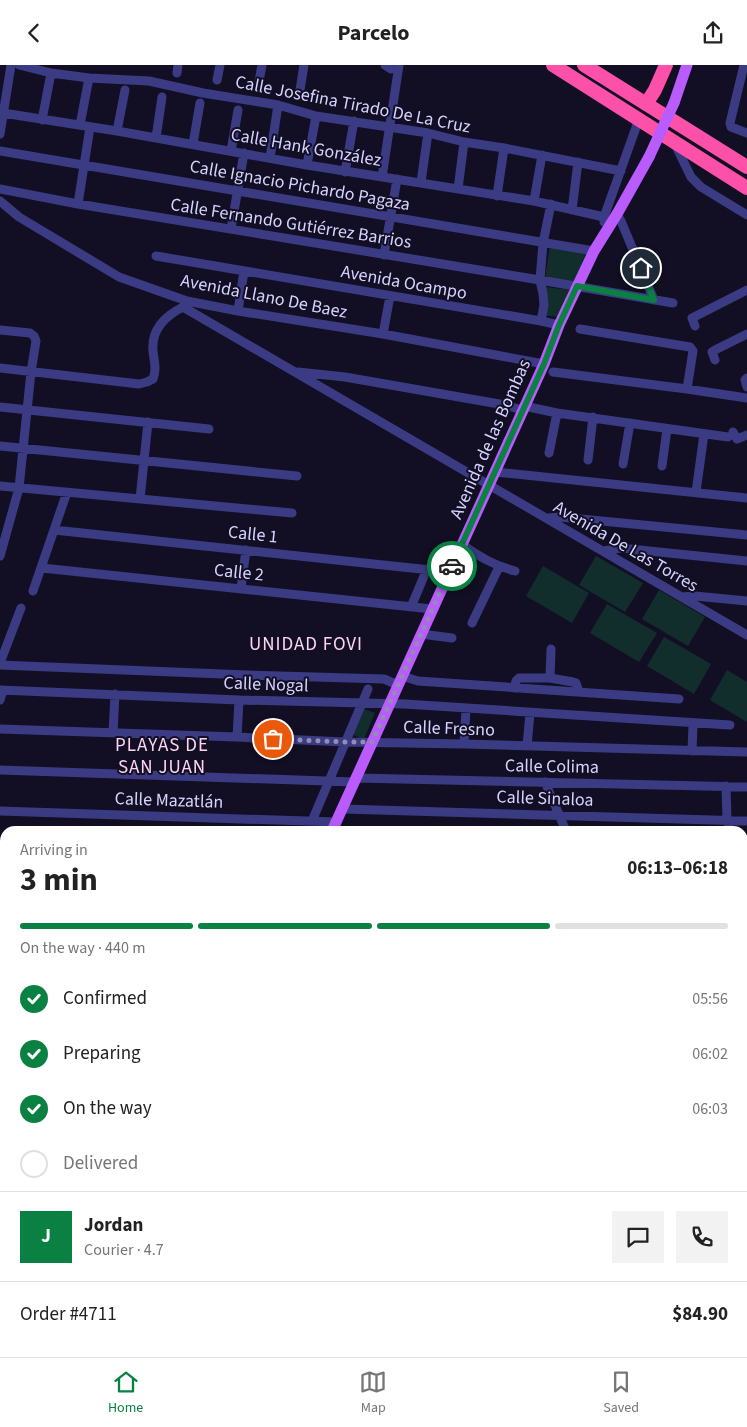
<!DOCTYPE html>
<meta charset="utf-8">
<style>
body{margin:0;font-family:"Source Sans 3",sans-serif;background:#f2f2f2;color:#222;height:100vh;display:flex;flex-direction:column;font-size:19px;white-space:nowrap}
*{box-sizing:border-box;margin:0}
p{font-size:16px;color:#767676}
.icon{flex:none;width:28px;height:28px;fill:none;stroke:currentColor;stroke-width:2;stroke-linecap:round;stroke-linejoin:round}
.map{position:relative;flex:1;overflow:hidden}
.drawer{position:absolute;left:0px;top:761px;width:748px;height:531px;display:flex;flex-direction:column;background:#fff;border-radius:15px 15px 0 0;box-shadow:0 5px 20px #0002}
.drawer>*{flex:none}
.pin{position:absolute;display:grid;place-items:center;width:42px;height:42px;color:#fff;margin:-21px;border:2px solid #fff;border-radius:50%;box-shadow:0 1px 5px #0007}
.courier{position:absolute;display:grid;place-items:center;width:50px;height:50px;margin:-25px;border:4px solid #0b8043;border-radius:50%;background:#fff;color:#222;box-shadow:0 1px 6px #0007}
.overview em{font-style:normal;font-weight:700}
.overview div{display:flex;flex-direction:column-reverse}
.overview{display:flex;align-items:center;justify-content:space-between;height:85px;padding:0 20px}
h1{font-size:32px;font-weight:700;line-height:38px}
.bar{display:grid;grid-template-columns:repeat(4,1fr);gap:8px 5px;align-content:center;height:60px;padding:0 20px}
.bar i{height:6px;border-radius:4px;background:#e0e0e0}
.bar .current{background:#0b8043}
.bar p{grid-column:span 4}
.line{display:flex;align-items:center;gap:12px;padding:0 20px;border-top:1px solid #e0e0e0}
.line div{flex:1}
.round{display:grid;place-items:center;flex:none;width:52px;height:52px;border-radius:0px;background:#f2f2f2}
ol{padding:0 20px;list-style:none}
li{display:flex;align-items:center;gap:15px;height:55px}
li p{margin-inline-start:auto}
li .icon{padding:5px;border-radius:50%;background:#0b8043;color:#fff;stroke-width:4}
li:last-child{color:#767676}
li i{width:28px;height:28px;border:2px solid #e0e0e0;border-radius:50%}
header{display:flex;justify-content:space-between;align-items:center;height:65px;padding:0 20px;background:#fff;font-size:22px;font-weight:700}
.dock{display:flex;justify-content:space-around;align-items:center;height:70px;border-top:1px solid #e0e0e0;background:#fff;font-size:14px;color:#767676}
.dock a{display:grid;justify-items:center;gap:2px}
.dock .current{color:#0b8043}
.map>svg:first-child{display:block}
.wetland{fill:url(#wetland-marsh)}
.park{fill:#122e2c}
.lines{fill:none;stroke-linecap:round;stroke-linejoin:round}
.minor{stroke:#3b3b83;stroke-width:9}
.major{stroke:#ba5cfd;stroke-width:11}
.highway{stroke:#fc50a9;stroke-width:14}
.rail-casing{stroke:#04eaf9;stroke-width:4}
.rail{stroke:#120f24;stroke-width:2;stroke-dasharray:5.5;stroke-linecap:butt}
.major-bridge{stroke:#ba5cfd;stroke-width:11}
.done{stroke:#918eb2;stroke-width:5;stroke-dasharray:0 9}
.route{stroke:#0b8043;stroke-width:6}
.labels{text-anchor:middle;stroke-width:4;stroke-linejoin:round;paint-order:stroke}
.street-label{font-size:18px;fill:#d6d3fe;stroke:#120f24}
.neighbourhood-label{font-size:19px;letter-spacing:1px;fill:#fed5f1;stroke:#120f24}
</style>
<header><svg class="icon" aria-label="back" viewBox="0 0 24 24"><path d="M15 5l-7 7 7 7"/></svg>Parcelo<svg class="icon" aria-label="share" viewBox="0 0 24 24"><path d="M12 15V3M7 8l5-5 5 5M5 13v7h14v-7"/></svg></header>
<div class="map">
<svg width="747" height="1292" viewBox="0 0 747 1292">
<defs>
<pattern id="wetland-marsh" width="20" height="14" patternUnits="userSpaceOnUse" patternTransform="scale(1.25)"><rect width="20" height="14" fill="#122e2c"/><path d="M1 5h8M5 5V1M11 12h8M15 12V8" fill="none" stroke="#344b4c"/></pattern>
</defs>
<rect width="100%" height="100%" fill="#120f24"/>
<path class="wetland" d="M0 782H5V840L0 834V808L5 804 0 798Z"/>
<path class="park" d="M550 180 587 187 572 221 545 214Z
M545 222 570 225 560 252 542 250Z
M596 491 643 518 625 547 579 520Z
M543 501 589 528 572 558 526 531Z
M659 525 705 552 688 581 642 554Z
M607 539 657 568 639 597 590 568Z
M664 572 711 599 694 629 647 601Z
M727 605 747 617V657L710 635Z
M364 644 375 648 364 674 353 670Z
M0 896 5 902V938L0 932Z"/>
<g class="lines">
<path class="minor" d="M19 0 51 8 89 13 149 16 203 28 278 40 316 51 428 68 464 77 504 83 621 106
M385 0 391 4
M744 0 730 58 731 62 747 68
M177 8 178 0
M217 15 220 0
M258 22 262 0
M299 31 304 0
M3 48 117 66 307 100 534 136 604 152
M42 55 51 8
M80 60 89 13
M117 66 125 25
M0 69 11 0
M156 73 162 32
M674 77 691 112 701 122 747 150
M193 79 200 38
M0 86 594 186
M231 86 238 45
M270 93 278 40
M307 100 316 51
M345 107 354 56
M382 112 399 0
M421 117 428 68
M0 124 78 139 540 215 673 238
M458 124 464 77
M497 131 504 83
M0 136 19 152 119 212 187 236 238 246 383 269 544 299
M534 136 542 90
M78 139 90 62
M572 145 578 97
M617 149 621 156 654 235
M604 157V152L639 54
M231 164 244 88
M384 190 397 114
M156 191 541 256 559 260
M187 236 183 242 747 570
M238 246 244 206
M541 256 544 240 543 229 540 215 543 178 551 139
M695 261 692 253 694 252 747 225
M580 264 690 282 693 286 687 324
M0 265 30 268 34 271 36 276 31 307 19 423 0 491
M383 269 390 231
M715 295 712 287 715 285 747 269
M0 303 139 319 147 317 153 314C157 303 154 297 153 286 151 264 165 251 183 242
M298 307 345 312 505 340 522 345
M553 307 687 324 747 333
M747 322 745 315 747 313
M524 341 557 348 728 372
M0 342 209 364
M733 367 737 374 747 370
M0 381 297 411
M549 388 557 348
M588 395 593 352
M623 399 630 358
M662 401 667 364
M495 407 747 433
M0 421 292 448
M696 427 704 369
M140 434 148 357
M548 453 560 452 747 470
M54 465 449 507
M461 479C480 492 493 500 515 506
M604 486 620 483 747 496
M42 503 432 544
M241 523 246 485
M33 526 67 427
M682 532 695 531 747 536
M411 542 427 504
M472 558 499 502
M421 569 452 573
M0 598 21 543
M0 600 247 610 384 614 398 620
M402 611 418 616 679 634
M550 613 551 584
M514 623 516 616 519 613H550L573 617 576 618 579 627
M0 625 239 635 405 639 730 660
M0 635 3 625
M0 664 237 672 345 677 464 679 747 687
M113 668 115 629
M237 672 239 635
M464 679 466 644
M527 681 530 648
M692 686 693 659
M0 705 355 717
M357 713 747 722
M545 717 566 766
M726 721 727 755 730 766
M343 744 747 756
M0 746 336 757
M312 756 368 624
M742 775 747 785
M742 875 747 873
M742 987 747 997
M0 1042 5 1049
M742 1059 747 1058
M0 1095 5 1091
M742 1121 747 1126
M0 1154 5 1150
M742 1168 747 1164
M0 1190 5 1196
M742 1226 747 1223
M742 1259 747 1264
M0 1261 5 1267
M147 1288 151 1292
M316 1288 320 1292
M372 1288 376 1292
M591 1288 594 1292
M647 1288 651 1292
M708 1288 712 1292
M45 1292 50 1288
M116 1292 122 1288
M185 1292 191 1288
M256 1292 261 1288
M521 1292 526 1288
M662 1292 668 1288"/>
<path class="major" d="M674 38 687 0
M332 766 544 299 559 260 594 186 617 149 649 92
M742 1025 747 1022
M418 1292 423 1288
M433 1292 438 1288"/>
<path class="highway" d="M553 0 747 123
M584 0 747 102
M646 39 655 25 666 0"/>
<g class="rail-casing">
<path id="rail" d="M0 880 5 886
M336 1288 340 1292"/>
</g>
<use href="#rail" class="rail"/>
<path class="major-bridge" d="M649 92 674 38"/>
</g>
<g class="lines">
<path class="done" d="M273 674 345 677H372L452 501"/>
<path class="route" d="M452 501 544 299 559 260 577 221 654 235 641 203"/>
</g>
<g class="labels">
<g class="street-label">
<text transform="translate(353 39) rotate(11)" y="6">Calle Josefina Tirado De La Cruz</text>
<text transform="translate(306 82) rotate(10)" y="6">Calle Hank González</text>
<text transform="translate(300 120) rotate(10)" y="6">Calle Ignacio Pichardo Pagaza</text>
<text transform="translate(291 158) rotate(9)" y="6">Calle Fernando Gutiérrez Barrios</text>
<text transform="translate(404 217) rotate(10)" y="6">Avenida Ocampo</text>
<text transform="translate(264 231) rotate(11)" y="6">Avenida Llano De Baez</text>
<text transform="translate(490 374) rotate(-66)" y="6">Avenida de las Bombas</text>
<text transform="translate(253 469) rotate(6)" y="6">Calle 1</text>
<text transform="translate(626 481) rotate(30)" y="6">Avenida De Las Torres</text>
<text transform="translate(239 507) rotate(6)" y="6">Calle 2</text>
<text transform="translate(266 619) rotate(2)" y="6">Calle Nogal</text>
<text transform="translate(449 663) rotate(2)" y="6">Calle Fresno</text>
<text transform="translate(552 701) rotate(1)" y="6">Calle Colima</text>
<text transform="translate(545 733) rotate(2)" y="6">Calle Sinaloa</text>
<text transform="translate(169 735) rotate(2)" y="6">Calle Mazatlán</text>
</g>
<g class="neighbourhood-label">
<text x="306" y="585">UNIDAD FOVI</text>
<text x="162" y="686">PLAYAS DE<tspan x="162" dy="22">SAN JUAN</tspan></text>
</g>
</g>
</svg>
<div class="pin" style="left:273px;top:674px;background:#ea580c"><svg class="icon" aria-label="bag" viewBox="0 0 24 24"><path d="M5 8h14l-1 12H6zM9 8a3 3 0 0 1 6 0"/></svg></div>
<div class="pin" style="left:641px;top:203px;background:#1f2937"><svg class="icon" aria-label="home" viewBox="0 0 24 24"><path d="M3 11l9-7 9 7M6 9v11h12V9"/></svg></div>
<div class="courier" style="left:452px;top:501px"><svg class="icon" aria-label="car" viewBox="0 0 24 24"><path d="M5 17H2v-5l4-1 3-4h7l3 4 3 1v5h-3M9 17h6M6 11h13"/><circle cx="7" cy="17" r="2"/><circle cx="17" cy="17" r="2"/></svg></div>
<section class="drawer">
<div class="overview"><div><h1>3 min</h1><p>Arriving in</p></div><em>06:13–06:18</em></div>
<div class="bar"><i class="current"></i><i class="current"></i><i class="current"></i><i></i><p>On the way · 440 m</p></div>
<ol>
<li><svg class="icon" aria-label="check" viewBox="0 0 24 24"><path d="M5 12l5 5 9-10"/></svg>Confirmed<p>05:56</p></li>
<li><svg class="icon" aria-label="check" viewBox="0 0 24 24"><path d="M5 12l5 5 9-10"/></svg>Preparing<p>06:02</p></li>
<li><svg class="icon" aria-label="check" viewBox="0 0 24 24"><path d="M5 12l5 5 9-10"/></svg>On the way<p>06:03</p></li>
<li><i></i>Delivered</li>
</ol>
<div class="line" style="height:90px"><b class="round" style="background:#0b8043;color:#fff">J</b><div><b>Jordan</b><p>Courier · 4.7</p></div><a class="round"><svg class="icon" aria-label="chat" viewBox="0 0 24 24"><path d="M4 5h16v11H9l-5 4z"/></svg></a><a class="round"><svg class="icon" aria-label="phone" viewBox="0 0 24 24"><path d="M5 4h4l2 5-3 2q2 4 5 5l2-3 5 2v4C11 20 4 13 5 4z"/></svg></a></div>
<div class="line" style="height:65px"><div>Order #4711</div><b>$84.90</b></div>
</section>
</div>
<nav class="dock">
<a class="current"><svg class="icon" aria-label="home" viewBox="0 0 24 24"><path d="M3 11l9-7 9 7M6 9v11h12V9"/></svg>Home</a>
<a><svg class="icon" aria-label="map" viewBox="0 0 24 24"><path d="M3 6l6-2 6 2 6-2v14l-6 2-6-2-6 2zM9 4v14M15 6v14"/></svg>Map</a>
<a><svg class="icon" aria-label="saved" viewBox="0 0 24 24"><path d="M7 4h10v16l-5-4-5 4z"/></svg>Saved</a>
</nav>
